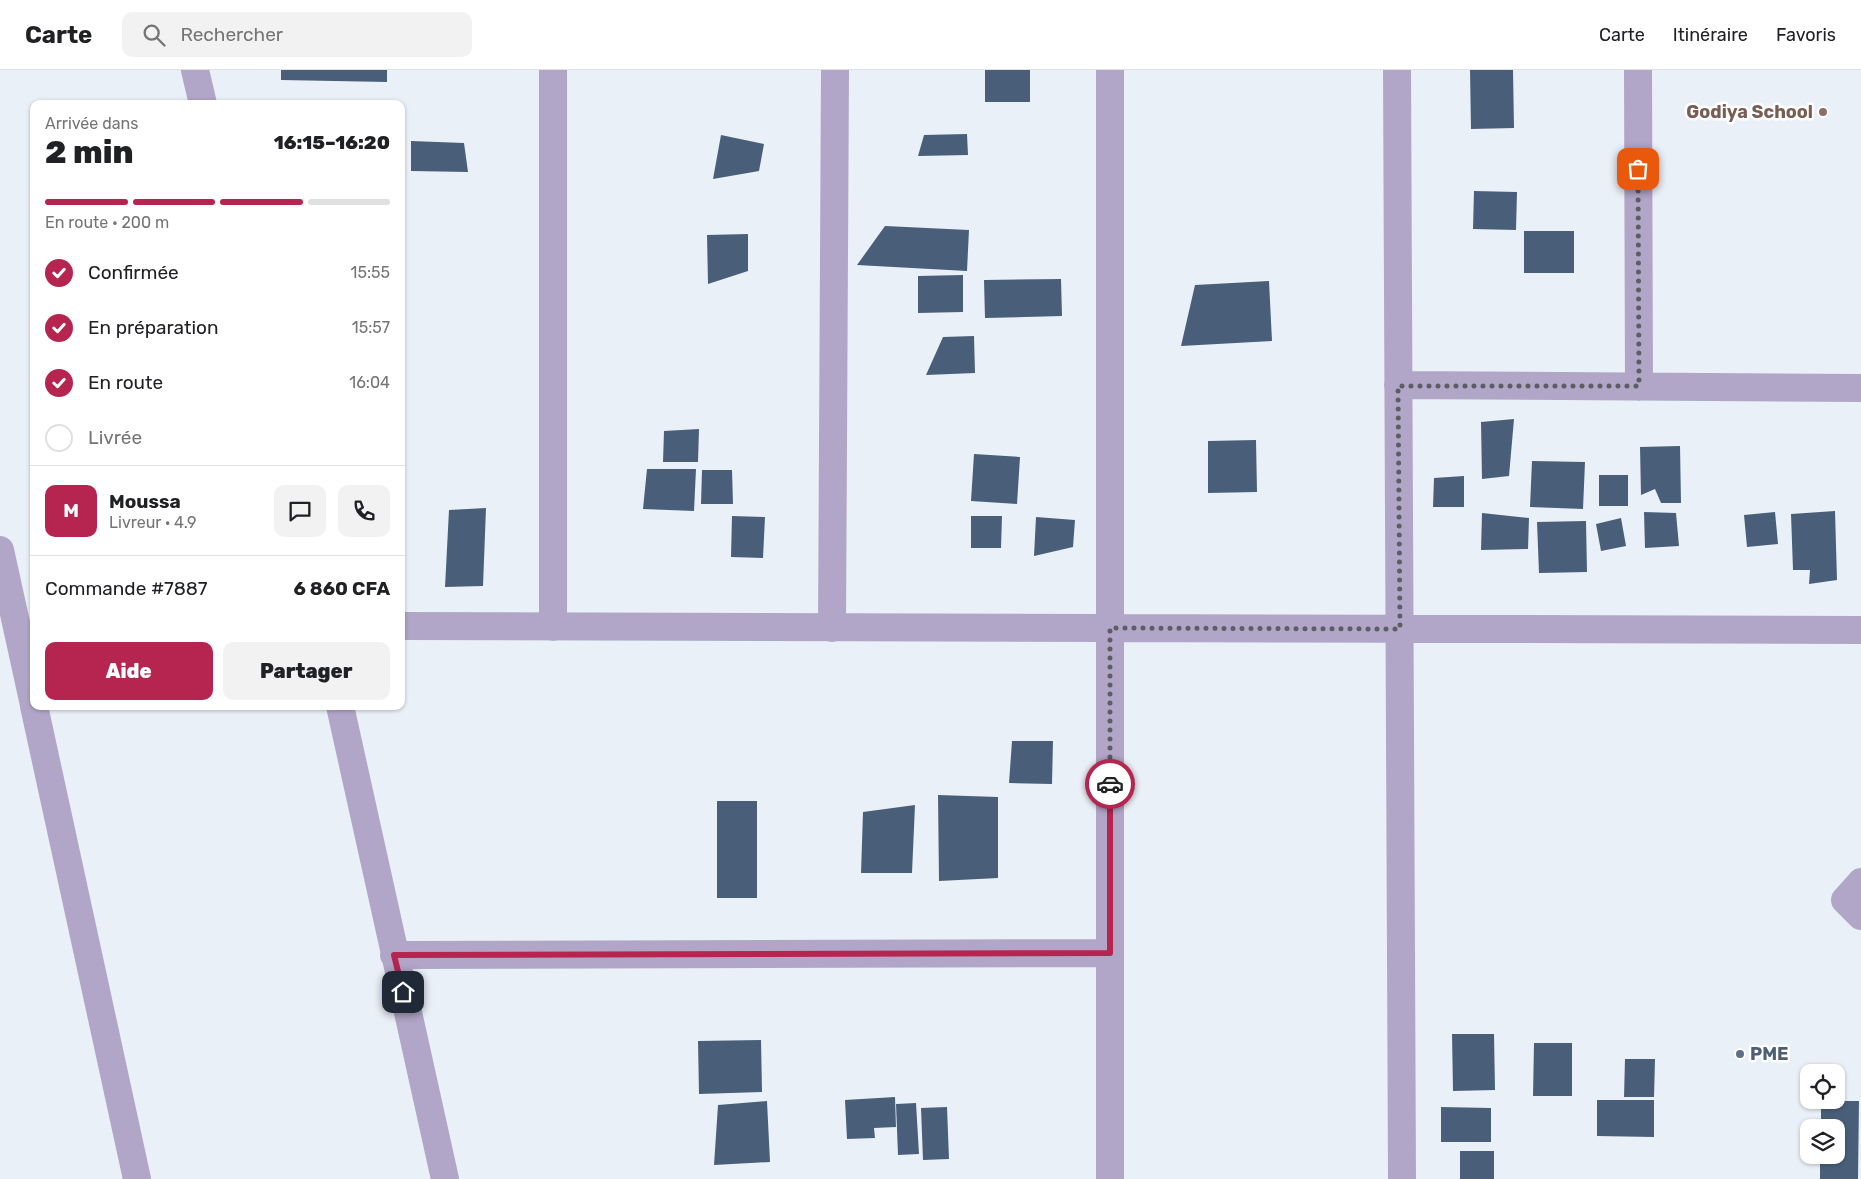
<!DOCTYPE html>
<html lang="fr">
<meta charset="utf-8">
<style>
body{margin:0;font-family:Rubik,sans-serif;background:#f2f2f2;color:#202124;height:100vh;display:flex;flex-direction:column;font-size:19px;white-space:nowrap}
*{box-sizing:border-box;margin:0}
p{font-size:16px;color:#757577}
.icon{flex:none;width:28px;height:28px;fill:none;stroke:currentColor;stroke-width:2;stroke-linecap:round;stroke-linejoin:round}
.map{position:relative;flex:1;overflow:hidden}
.drawer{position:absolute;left:30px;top:30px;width:375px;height:610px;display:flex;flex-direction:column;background:#fff;border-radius:10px;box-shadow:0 1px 4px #0004}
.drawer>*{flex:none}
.fabs{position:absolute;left:1800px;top:994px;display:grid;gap:10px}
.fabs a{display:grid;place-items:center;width:45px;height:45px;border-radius:10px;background:#fff;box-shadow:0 1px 4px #0004;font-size:25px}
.pin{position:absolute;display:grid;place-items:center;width:42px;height:42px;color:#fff;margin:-21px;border-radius:10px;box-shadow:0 2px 8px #0006}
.courier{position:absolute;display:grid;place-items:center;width:50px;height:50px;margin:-25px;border:4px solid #b6254f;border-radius:50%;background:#fff;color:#222;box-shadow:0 1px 6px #0007}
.summary em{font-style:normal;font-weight:800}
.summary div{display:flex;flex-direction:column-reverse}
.summary{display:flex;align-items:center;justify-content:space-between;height:85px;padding:0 15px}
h1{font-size:32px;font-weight:800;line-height:38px}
.bar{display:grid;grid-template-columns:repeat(4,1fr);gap:8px 5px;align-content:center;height:60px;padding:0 15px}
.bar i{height:6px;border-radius:4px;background:#e0e0e0}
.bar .active{background:#b6254f}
.bar p{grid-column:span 4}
.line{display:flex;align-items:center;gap:12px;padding:0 15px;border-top:1px solid #e0e0e0}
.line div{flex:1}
.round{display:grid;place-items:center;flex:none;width:52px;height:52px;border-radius:10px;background:#f2f2f2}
ol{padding:0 15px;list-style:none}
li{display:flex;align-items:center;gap:15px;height:55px}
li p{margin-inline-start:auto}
li .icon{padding:5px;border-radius:50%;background:#b6254f;color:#fff;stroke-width:4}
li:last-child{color:#757577}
li i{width:28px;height:28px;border:2px solid #e0e0e0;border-radius:50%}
.button{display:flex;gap:10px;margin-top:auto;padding:10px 15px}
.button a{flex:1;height:58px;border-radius:10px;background:#b6254f;color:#fff;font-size:20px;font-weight:800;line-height:58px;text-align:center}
.button a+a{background:#f2f2f2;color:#202124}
header{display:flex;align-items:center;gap:30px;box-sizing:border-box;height:70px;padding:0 25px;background:#fff;border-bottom:1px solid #e0e0e0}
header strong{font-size:24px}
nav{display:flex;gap:28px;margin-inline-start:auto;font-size:18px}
.search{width:350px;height:45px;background:#f2f2f2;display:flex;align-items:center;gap:12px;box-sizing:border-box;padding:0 18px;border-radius:10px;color:#757577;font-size:19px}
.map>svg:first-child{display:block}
.building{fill:#495f79}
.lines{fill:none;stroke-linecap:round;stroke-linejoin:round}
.minor{stroke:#b2a6c8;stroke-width:28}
.done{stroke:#5b5e62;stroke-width:5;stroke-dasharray:0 9}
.route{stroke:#b6254f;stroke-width:6}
.education-dot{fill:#8d6e63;stroke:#fff;stroke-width:2}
.service-dot{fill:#5c6f8a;stroke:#fff;stroke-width:2}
.labels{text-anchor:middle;stroke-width:5;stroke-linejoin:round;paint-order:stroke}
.education-label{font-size:18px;font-weight:bold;fill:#785e54;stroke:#fff;text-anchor:end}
.service-label{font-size:18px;font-weight:bold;fill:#4e5e75;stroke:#fff;text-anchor:start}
</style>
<header>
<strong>Carte</strong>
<div class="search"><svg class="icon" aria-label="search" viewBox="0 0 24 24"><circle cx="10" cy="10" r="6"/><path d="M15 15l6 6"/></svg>Rechercher</div>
<nav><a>Carte</a><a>Itinéraire</a><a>Favoris</a></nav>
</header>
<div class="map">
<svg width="1861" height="1109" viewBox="0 0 1861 1109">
<rect width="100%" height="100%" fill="#eaf0f7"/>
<path class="building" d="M281 0H387V12L281 10Z
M985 0H1030V32H985Z
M1470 0H1513L1514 58 1471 59Z
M967 64 968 85 918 86 924 65Z
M721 65 764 74 759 101 713 109Z
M411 71 464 73 468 102 411 101Z
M1474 121 1517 122 1516 160 1473 159Z
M885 156 969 160 967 201 857 195Z
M1524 161H1574V203H1524Z
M748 164V201L708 214 707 165Z
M963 205V242L918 243V206Z
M1061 209 1062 246 985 248 984 210Z
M1269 211 1272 271 1181 276 1195 215Z
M974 266 975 303 926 305 943 267Z
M1514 349 1509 406 1482 409 1481 352Z
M699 359 698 392H663L664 361Z
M1256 370 1257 422 1208 423V371Z
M1680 376 1681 433H1661L1655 419 1641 425 1640 377Z
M974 384 1020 387 1017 434 971 431Z
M1532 391 1585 392 1583 439 1530 437Z
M647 399H696L694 441 643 439Z
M702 400H732L733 434H701Z
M1599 405H1628V436H1599Z
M1464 406V437H1433L1434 408Z
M486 438 483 516 445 517 449 440Z
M1835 441 1837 510 1809 514 1810 500H1793L1791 444Z
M1644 442 1676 443 1679 476 1645 478Z
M1775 442 1778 474 1747 477 1744 445Z
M1482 443 1529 448 1528 479 1481 480Z
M732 446 765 447 763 488 731 487Z
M971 446H1002L1001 478H971Z
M1036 447 1075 450 1073 477 1034 486Z
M1621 448 1626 476 1601 481 1596 454Z
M1586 451 1587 502 1539 503 1537 452Z
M1012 671H1053L1052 714 1009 713Z
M938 725 998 727V808L939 811Z
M717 731H757V828H717Z
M915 735 912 803H861L863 742Z
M1452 964H1494L1495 1020 1453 1021Z
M761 970 762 1022 699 1024 698 971Z
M1534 973H1572V1026H1533Z
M1625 989H1655L1654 1027H1624Z
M895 1027 896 1057 874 1058 875 1068 847 1069 845 1030Z
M1597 1030H1654V1067L1597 1066Z
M767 1031 770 1092 714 1095 718 1035Z
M1821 1031H1859L1858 1109H1820V1085H1836V1058H1821Z
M916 1033 919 1084 898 1085 896 1034Z
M947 1037 949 1089 923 1090 921 1038Z
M1441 1037 1491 1038V1072H1441Z
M1460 1081H1494V1109H1460Z"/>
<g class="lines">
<path class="minor" d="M195 0 203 34
M553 0V557
M1110 0V1109
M1397 0 1402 1109
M1638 0 1639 317
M1398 315 1861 318
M0 480 34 635
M401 556 1861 560
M832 558 835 0
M34 636 137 1109
M340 636 445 1109
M1861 812 1845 830 1861 846
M394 885 1110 883"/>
</g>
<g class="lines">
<path class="done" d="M1110 714V558L1400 559 1398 316H1639L1638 99"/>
<path class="route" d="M403 922 394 885 1110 883V714"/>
</g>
<circle class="education-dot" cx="1823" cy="42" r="5"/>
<circle class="service-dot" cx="1740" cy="984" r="5"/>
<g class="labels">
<g class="education-label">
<text x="1813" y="48">Godiya School</text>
</g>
<g class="service-label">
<text x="1750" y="990">PME</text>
</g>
</g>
</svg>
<div class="fabs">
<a><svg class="icon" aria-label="locate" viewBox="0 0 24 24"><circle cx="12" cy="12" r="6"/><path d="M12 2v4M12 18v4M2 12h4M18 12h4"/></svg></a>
<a><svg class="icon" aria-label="layers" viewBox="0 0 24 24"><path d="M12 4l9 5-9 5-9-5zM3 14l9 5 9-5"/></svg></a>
</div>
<div class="pin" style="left:1638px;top:99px;background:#ea580c"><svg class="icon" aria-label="bag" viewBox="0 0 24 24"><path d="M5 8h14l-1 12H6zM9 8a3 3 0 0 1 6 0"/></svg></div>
<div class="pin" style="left:403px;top:922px;background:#1f2937"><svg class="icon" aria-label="home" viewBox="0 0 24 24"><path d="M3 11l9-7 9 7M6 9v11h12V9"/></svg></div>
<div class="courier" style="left:1110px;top:714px"><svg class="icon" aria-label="car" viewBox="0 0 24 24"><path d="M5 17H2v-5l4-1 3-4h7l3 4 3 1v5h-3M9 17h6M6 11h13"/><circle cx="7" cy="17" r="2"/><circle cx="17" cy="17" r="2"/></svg></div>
<section class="drawer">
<div class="summary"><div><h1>2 min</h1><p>Arrivée dans</p></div><em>16:15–16:20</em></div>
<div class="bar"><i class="active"></i><i class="active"></i><i class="active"></i><i></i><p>En route · 200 m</p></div>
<ol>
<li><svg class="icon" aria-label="check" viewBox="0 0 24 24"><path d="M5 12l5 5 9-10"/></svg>Confirmée<p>15:55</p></li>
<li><svg class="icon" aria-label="check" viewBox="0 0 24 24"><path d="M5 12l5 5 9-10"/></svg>En préparation<p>15:57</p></li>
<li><svg class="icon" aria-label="check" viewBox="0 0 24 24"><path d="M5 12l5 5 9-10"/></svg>En route<p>16:04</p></li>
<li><i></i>Livrée</li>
</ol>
<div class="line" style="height:90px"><b class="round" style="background:#b6254f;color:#fff">M</b><div><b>Moussa</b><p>Livreur · 4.9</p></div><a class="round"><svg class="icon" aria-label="chat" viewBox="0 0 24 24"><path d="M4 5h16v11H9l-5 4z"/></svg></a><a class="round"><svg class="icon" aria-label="phone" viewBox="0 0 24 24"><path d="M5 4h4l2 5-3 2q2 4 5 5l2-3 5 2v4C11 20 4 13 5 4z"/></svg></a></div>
<div class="line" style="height:65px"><div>Commande #7887</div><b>6 860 CFA</b></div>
<div class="button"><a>Aide</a><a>Partager</a></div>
</section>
</div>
